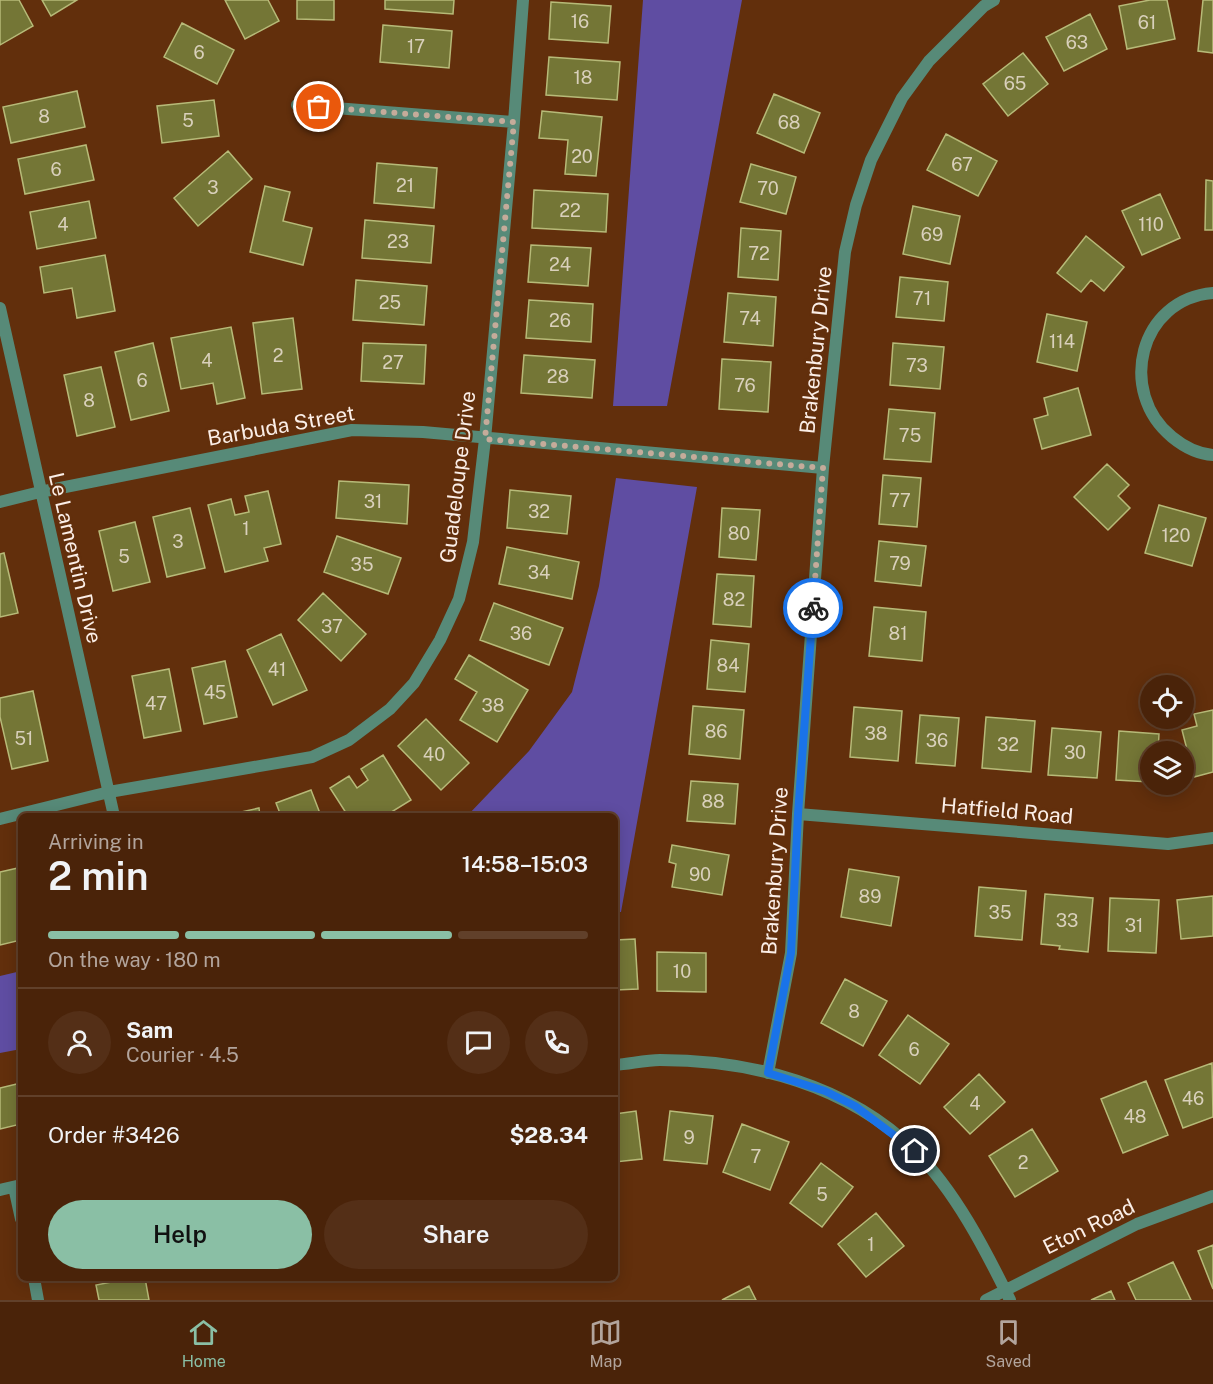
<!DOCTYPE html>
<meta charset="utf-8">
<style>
body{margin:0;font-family:"Public Sans",sans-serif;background:#542f17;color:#f1f3f6;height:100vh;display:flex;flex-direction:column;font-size:22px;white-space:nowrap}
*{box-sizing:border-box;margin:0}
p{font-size:20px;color:#b2a49c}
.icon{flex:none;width:33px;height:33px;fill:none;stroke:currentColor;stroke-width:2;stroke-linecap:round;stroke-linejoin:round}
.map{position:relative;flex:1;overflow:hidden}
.sheet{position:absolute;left:18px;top:813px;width:600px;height:468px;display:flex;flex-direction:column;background:#4a2309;border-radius:9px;box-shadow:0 3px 15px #0003,0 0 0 2px #61402a}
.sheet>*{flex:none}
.buttons{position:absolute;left:1140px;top:675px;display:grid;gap:12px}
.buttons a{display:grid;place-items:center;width:54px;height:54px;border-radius:50%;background:#4a2309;box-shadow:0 3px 15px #0003,0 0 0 2px #61402a;font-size:30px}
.pin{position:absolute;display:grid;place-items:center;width:51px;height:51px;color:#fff;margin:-26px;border:3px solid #fff;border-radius:50%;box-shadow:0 2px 6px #0007}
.courier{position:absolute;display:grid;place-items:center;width:60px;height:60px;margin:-30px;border:4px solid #1a73e8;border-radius:50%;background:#fff;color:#222;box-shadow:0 2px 8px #0007}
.summary em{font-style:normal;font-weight:600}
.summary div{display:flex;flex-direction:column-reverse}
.summary{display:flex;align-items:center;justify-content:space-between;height:102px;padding:0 30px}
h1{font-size:39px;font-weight:600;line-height:45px}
.bar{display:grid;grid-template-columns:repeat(4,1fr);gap:9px 6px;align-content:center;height:72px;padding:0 30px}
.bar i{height:8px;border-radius:4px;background:#61402a}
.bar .on{background:#8abfa5}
.bar p{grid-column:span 4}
.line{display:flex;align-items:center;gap:15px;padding:0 30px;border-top:2px solid #61402a}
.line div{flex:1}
.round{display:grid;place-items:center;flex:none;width:63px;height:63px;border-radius:32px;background:#542f17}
.cta{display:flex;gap:12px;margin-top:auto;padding:12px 30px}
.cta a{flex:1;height:69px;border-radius:36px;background:#8abfa5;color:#111;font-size:24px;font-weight:600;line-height:69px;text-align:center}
.cta a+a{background:#542f17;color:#f1f3f6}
.dock{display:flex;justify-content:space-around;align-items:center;height:84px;border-top:2px solid #61402a;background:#4a2309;font-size:16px;color:#b2a49c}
.dock a{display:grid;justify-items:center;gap:3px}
.dock .on{color:#8abfa5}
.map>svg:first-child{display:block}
.green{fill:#5f4da2}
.building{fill:#747636;stroke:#b7ba78;stroke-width:1.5}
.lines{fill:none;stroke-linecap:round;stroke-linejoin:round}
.minor{stroke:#578a78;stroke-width:12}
.done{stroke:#c5ab9a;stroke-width:6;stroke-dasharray:0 10.8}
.route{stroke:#1a73e8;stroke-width:8}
.labels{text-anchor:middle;stroke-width:5;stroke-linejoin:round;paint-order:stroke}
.number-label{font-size:18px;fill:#d9d0bb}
.street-label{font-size:21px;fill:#fbeee7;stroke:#622f0c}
</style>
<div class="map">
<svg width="1213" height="1300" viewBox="0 0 1213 1300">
<rect width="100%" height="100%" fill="#622f0c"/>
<path class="green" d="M643 0H742L667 406H613Z
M616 478 697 487 621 912H615V816H467L529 751 572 692 599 586Z
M21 971V1049L0 1053V976Z"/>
<path class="building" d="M0 0H19L33 26 0 45Z
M42 0H77L51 16Z
M225 0H268L279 21 245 39Z
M297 0H334V20L297 19Z
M385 0H454L453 14 385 9Z
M1150 0H1167L1175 39 1127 49 1119 6Z
M1203 0H1213V53L1198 51Z
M551 2 611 6 608 43 549 39Z
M1090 14 1107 49 1064 71 1046 37Z
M182 23 234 50 217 84 164 57Z
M383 25 452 31 449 68 380 62Z
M1023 53 1048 84 1008 116 983 84Z
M549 57 620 62 617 100 546 95Z
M77 91 85 127 11 143 3 107Z
M774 94 820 113 804 153 757 133Z
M214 100 219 136 162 143 157 106Z
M542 111 602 117 596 176 565 174 568 140 539 138Z
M946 134 997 161 978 196 927 170Z
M86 145 94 180 25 194 18 159Z
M228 151 252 179 198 226 174 198Z
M377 163 437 168 434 208 374 203Z
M751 164 796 177 786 214 740 202Z
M1206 180 1213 181V230H1205Z
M265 186 290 192 283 221 312 228 303 265 250 252Z
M534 190 608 194 606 232 532 228Z
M1160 194 1180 238 1142 255 1122 211Z
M89 201 96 238 37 249 30 212Z
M913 206 960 216 950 264 903 254Z
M365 220 434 226 431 263 362 258Z
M741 228 781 231 778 280 738 277Z
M1086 236 1124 267 1104 291 1091 280 1081 292 1057 273Z
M531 245 591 248 588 286 528 282Z
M105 255 115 311 77 318 72 288 44 293 40 267Z
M900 277 948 282 944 321 896 317Z
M356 280 427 286 424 325 353 320Z
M728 293 776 297 773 346 724 342Z
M529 300 593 304 591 342 526 338Z
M1047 314 1087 322 1077 371 1037 362Z
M293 318 302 389 262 394 253 323Z
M231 327 245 398 217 404 213 383 181 389 171 338Z
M153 343 169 411 131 420 115 352Z
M363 343 426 345 424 384 361 381Z
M893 343 944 347 940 389 890 385Z
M524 355 595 360 592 398 521 393Z
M722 359 771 362 768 412 719 409Z
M101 367 115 427 77 436 64 375Z
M1078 388 1091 435 1042 449 1034 419 1048 415 1044 398Z
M889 409 935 413 931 462 884 459Z
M1107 464 1129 485 1118 496 1130 508 1108 530 1074 497Z
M883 475 921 478 917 527 879 524Z
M339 481 409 485 407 524 336 518Z
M510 490 571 496 567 534 507 528Z
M268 491 281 544 264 548 268 561 225 572 208 505 231 499 235 515 249 512 245 496Z
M1159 505 1206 518 1192 566 1145 553Z
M190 508 205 568 167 577 153 517Z
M722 508 760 510 756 560 719 557Z
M135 522 150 582 113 591 99 531Z
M337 536 401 558 388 594 324 572Z
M879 541 926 546 921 586 875 581Z
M507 547 579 562 572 599 499 584Z
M4 553 18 613 0 617V554Z
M717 574 754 576 751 627 713 624Z
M323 593 366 634 341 661 298 620Z
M494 603 563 628 549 665 480 640Z
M874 607 926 612 922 661 869 656Z
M281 634 307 690 273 705 247 650Z
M711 640 749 644 745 692 707 689Z
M469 655 528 690 497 742 460 720 477 692 455 679Z
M225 661 237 717 204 724 192 668Z
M169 669 181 731 144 738 132 676Z
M33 691 48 761 12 769 0 717V698Z
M693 706 744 710 740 759 689 754Z
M854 707 902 711 898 761 850 757Z
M1213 710V772L1194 777 1182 730 1197 726 1194 714Z
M920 715 959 718 955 766 916 763Z
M986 717 1035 721 1031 772 982 768Z
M426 719 469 763 441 790 398 746Z
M1052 728 1101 732 1097 778 1048 775Z
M1119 731 1159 734 1158 752H1150V782L1116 780Z
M383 755 411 800 385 816H348L330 788 349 776 357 788 368 780 361 769Z
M691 781 738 784 735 824 687 821Z
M311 790 321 816H281L276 803Z
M259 808 260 816H223Z
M672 845 729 855 722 895 672 887 676 864 669 862Z
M18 868 21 883V940L0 945V872Z
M849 869 899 877 891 926 841 917Z
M979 887 1026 891 1022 940 975 936Z
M1045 894 1093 898 1088 952 1059 949 1060 946 1041 944Z
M1213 896V936L1181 939 1177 900Z
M1110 898 1159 900 1156 953 1108 951Z
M635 939 638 989 615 990V940Z
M657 952 706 953V992L657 991Z
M845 979 887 1001 863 1046 821 1023Z
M908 1015 949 1044 920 1084 879 1055Z
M1212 1063 1213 1117 1183 1128 1165 1080Z
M979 1074 1005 1102 970 1134 944 1107Z
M1146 1081 1168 1135 1123 1153 1101 1099Z
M21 1083V1124L0 1129V1088Z
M636 1111 642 1159 615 1162V1114Z
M670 1111 713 1116 707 1164 664 1160Z
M742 1124 789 1142 770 1190 723 1172Z
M1032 1129 1058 1171 1015 1197 989 1156Z
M821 1163 853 1187 822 1227 790 1203Z
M876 1213 904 1246 866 1277 838 1244Z
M1213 1245V1289L1198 1251Z
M1173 1262 1191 1300H1136L1128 1283Z
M132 1278H145L149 1300H99L96 1285Z
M749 1286 756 1300H722Z
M1111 1291 1115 1300H1091Z"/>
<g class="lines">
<path class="minor" d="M297 105 514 122
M1213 293C1139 299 1117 392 1172 437 1183 446 1198 454 1213 455
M0 308 114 816
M0 502 40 492 352 430 423 432 823 468
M798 814 1168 844 1213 838
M0 819 109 792 312 757 349 740 390 709 414 683 440 640 459 599 473 542 485 439 514 122 523 0
M615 1065C630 1064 645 1060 660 1060 752 1060 848 1085 915 1151 955 1191 985 1249 1010 1300
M768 1073 791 953 798 814 823 468 845 252 856 205 871 160 902 98 929 61 984 6 994 0
M14 1187 21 1219
M0 1190 21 1185
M34 1278 38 1300
M986 1300 1137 1224 1213 1196"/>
</g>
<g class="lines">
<path class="done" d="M319 107 514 122 485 439 823 468 813 608"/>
<path class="route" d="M813 608 798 814 791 953 768 1073 825 1091 855 1106 915 1151"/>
</g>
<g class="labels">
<g class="number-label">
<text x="580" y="28">16</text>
<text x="1147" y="29">61</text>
<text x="1077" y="49">63</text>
<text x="416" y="53">17</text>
<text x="199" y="59">6</text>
<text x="583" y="84">18</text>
<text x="1015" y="90">65</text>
<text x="44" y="123">8</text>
<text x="188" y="127">5</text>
<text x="789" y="129">68</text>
<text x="582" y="163">20</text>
<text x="962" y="171">67</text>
<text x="56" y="176">6</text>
<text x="405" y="192">21</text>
<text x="213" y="194">3</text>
<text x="768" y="195">70</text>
<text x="570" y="217">22</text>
<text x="63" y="231">4</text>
<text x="1151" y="231">110</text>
<text x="932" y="241">69</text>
<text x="398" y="248">23</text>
<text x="759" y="260">72</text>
<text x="560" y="271">24</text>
<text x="922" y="305">71</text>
<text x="390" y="309">25</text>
<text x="750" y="325">74</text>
<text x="560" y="327">26</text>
<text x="1062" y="348">114</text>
<text x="278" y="362">2</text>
<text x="207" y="367">4</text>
<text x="393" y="369">27</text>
<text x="917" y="372">73</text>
<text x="558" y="383">28</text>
<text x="142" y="387">6</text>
<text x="745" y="392">76</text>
<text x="89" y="407">8</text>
<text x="910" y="442">75</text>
<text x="900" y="507">77</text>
<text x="373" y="508">31</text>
<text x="539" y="518">32</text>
<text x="246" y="535">1</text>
<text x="739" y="540">80</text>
<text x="1176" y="542">120</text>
<text x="178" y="548">3</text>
<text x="124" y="563">5</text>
<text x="900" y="570">79</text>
<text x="362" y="571">35</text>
<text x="539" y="579">34</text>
<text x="734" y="606">82</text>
<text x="332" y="633">37</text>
<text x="521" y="640">36</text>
<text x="898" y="640">81</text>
<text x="728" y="672">84</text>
<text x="277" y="676">41</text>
<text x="215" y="699">45</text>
<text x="156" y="710">47</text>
<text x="493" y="712">38</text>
<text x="716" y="738">86</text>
<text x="876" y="740">38</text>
<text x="24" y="745">51</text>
<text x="937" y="747">36</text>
<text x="1008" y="751">32</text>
<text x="1075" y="759">30</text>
<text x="434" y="761">40</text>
<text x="713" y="808">88</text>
<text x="700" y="881">90</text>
<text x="870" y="903">89</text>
<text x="1000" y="919">35</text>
<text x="1067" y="927">33</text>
<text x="1134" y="932">31</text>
<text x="682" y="978">10</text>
<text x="854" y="1018">8</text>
<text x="914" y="1056">6</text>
<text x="1193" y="1105">46</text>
<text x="975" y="1110">4</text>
<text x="1135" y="1123">48</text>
<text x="689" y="1144">9</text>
<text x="756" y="1163">7</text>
<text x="1023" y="1169">2</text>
<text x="822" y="1201">5</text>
<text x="871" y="1251">1</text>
</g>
<g class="street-label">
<text transform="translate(816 350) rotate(-84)" y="7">Brakenbury Drive</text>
<text transform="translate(281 426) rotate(-10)" y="7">Barbuda Street</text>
<text transform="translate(458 477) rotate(-83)" y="7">Guadeloupe Drive</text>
<text transform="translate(75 558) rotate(77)" y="7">Le Lamentin Drive</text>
<text transform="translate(1007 811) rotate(5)" y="7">Hatfield Road</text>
<text transform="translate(775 871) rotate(-86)" y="7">Brakenbury Drive</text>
<text transform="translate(1089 1227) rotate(-26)" y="7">Eton Road</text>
</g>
</g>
</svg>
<div class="buttons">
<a><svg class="icon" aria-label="locate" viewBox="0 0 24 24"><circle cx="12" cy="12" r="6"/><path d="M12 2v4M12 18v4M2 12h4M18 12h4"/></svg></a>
<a><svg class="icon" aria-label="layers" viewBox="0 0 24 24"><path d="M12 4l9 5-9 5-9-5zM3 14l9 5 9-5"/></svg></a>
</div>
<div class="pin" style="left:319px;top:107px;background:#ea580c"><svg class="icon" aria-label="bag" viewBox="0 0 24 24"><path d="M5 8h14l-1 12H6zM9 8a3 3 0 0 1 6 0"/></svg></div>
<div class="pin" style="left:915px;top:1151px;background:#1f2937"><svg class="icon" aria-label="home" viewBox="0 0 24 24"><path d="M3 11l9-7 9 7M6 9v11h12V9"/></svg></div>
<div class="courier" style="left:813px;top:608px"><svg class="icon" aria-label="bike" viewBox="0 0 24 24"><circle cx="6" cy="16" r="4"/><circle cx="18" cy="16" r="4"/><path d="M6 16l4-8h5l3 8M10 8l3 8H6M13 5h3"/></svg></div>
<section class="sheet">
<div class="summary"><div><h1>2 min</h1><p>Arriving in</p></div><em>14:58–15:03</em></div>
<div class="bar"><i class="on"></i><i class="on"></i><i class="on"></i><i></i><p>On the way · 180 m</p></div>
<div class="line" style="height:108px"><a class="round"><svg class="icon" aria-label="person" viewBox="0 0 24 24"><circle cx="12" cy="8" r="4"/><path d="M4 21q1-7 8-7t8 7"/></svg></a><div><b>Sam</b><p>Courier · 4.5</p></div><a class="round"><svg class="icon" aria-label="chat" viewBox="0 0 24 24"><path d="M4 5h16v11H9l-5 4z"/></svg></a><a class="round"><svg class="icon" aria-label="phone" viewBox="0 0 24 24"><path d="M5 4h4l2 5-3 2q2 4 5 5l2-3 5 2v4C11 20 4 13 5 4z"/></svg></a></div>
<div class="line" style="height:78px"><div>Order #3426</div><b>$28.34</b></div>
<div class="cta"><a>Help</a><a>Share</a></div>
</section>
</div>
<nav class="dock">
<a class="on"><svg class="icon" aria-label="home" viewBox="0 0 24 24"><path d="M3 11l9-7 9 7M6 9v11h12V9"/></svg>Home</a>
<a><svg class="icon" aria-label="map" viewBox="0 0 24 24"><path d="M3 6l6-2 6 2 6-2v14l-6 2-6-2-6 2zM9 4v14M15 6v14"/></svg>Map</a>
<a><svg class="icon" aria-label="saved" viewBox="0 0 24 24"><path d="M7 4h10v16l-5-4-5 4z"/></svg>Saved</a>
</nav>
